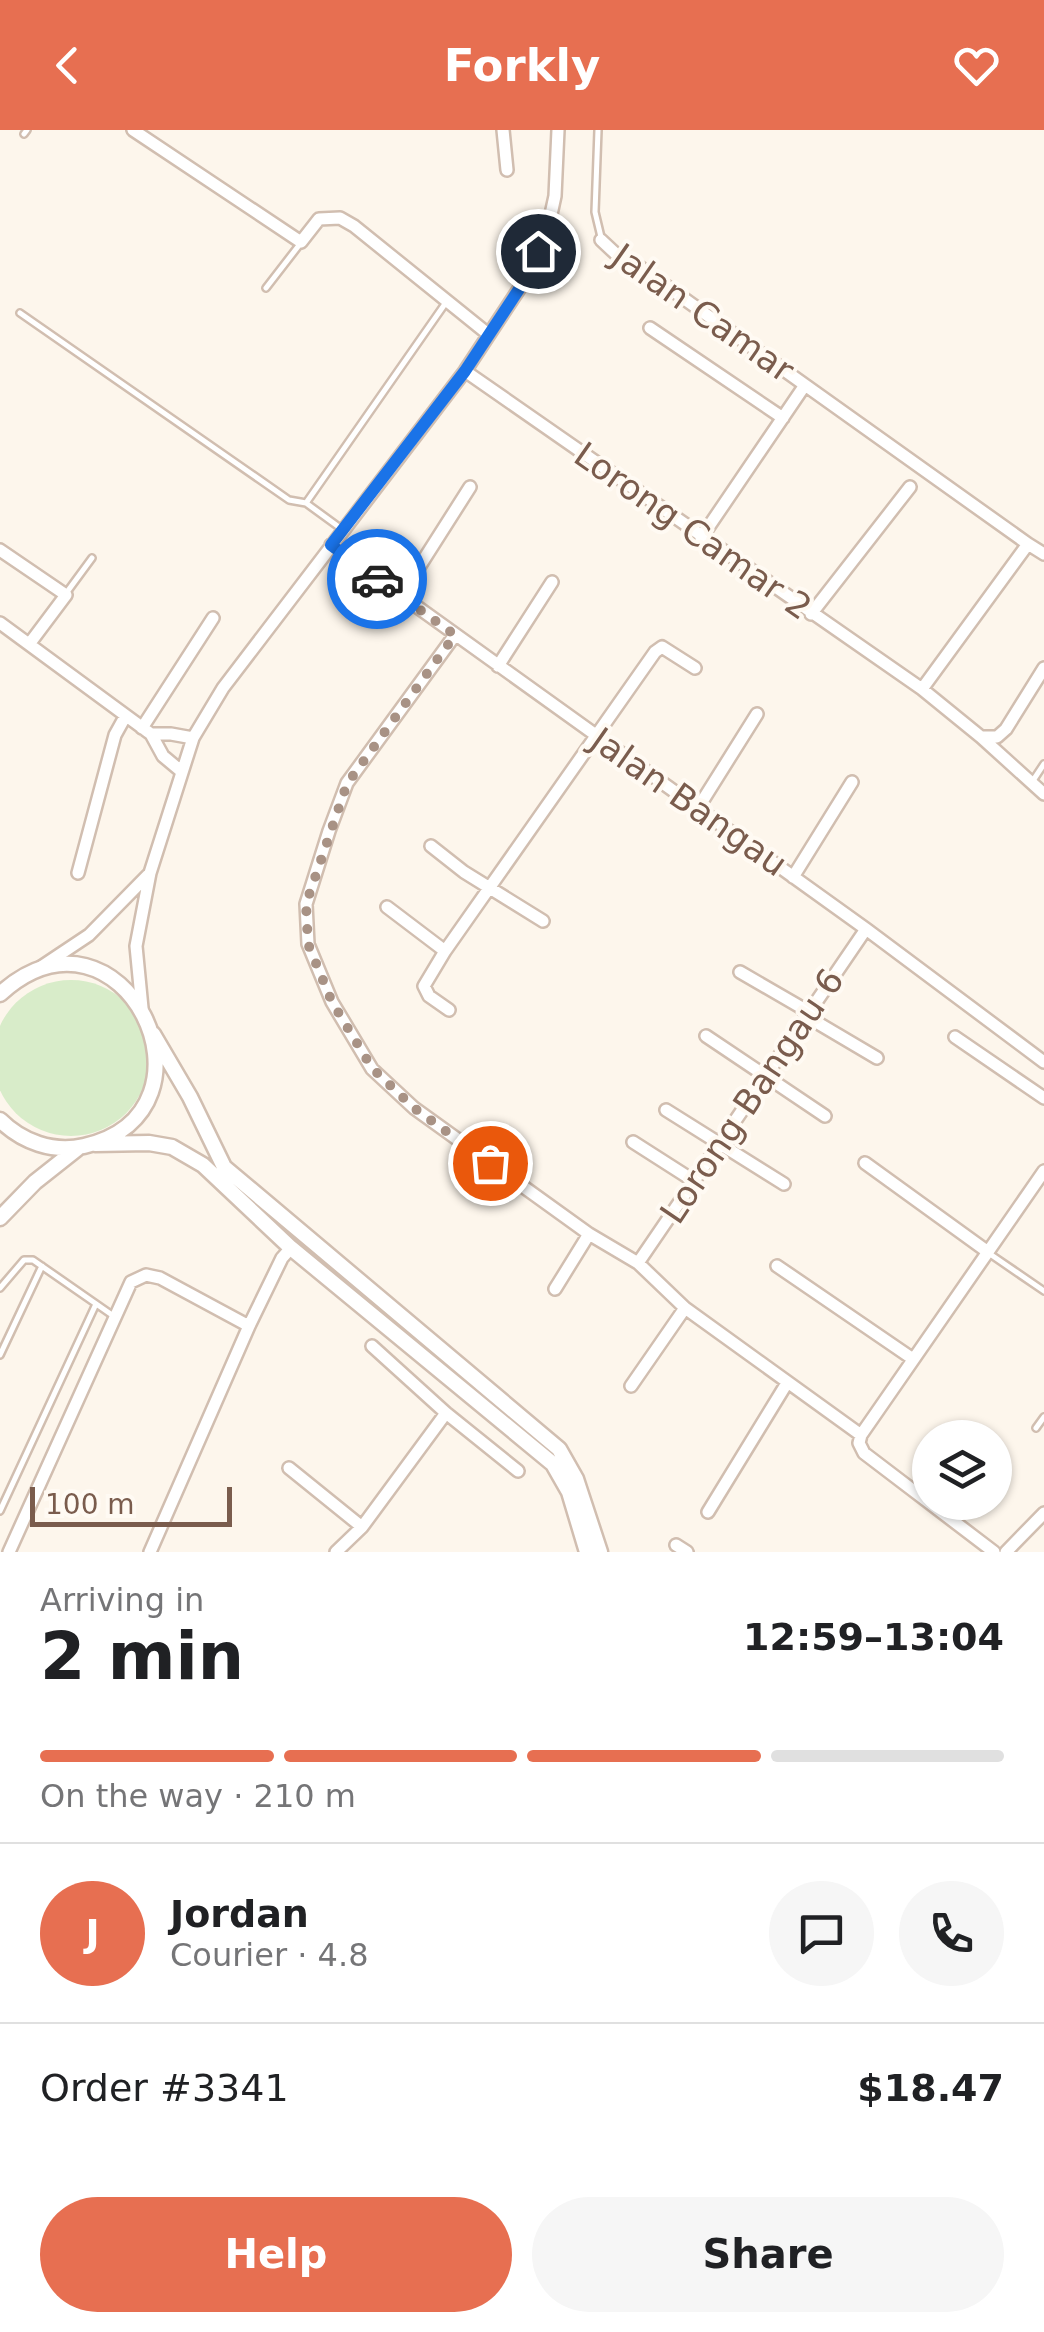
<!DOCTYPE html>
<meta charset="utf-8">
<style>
body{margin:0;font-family:"DejaVu Sans",sans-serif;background:#f6f6f6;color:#202124;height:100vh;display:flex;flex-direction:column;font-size:38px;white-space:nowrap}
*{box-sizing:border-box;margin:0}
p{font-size:32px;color:#757577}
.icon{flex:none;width:55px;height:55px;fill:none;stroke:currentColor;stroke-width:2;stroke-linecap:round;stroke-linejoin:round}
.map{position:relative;height:1422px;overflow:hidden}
.details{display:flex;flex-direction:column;background:#fff;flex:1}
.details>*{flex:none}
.tools{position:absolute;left:912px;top:1290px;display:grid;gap:20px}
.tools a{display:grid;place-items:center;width:100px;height:100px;border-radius:50%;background:#fff;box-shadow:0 2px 8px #0004;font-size:50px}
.scale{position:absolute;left:30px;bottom:25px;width:202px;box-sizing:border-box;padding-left:10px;border:5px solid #7a5c4d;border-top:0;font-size:28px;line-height:35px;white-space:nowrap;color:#7a5c4d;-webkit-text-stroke:8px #fffaf3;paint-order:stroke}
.pin{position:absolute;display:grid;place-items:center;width:85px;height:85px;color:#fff;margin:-42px;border:5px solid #fff;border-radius:50%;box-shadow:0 2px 10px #0007}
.courier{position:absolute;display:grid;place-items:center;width:100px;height:100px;margin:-50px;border:8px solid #1a73e8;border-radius:50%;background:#fff;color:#222;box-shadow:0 2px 12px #0007}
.summary em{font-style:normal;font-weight:700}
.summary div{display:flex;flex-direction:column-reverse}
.summary{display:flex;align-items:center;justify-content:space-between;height:170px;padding:0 40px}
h1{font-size:65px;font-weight:700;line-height:75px}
.bar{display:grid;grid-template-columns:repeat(4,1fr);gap:15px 10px;align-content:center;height:120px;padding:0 40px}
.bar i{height:12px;border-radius:8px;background:#e0e0e0}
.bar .active{background:#e76f51}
.bar p{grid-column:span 4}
.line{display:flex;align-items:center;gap:25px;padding:0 40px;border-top:2px solid #e0e0e0}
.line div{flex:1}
.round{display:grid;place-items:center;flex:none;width:105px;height:105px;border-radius:52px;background:#f6f6f6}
.primary-button{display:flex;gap:20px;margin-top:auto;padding:20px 40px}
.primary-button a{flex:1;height:115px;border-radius:60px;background:#e76f51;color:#fff;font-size:40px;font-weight:700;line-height:115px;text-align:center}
.primary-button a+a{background:#f6f6f6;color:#202124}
header{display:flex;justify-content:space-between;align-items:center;height:130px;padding:0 40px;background:#e76f51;color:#fff;font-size:45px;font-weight:700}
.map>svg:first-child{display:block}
.green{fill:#d8ecc9}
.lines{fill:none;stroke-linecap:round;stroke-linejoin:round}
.service-casing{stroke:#d1beb0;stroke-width:10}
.minor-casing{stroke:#d1beb0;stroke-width:16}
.tertiary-casing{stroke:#d1beb0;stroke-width:19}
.service{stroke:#fff;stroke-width:5}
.minor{stroke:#fff;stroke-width:11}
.tertiary{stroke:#fff;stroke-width:14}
.done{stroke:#a89285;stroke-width:10;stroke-dasharray:0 18}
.route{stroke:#1a73e8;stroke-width:12}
.labels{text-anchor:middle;stroke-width:8;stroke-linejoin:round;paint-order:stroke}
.street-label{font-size:35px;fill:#7a5c4d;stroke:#fffaf3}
</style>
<header><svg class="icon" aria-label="back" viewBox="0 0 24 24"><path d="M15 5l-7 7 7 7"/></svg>Forkly<svg class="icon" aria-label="heart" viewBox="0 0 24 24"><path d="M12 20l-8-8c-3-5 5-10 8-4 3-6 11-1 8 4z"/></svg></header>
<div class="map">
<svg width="1044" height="1422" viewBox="0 0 1044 1422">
<rect width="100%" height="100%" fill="#fdf6ec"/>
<path class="green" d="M-7 928a78 78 0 1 1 156 0a78 78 0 1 1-156 0Z"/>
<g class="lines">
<g class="service-casing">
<path id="service" d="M598 0 595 82 601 107
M24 4 27 0
M266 158 300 114
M20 183 289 370 306 373 343 400
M306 373 447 171
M67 462 92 428
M1032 652 1044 634
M990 1124 1044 1161
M0 1158 24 1130H33L115 1187
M0 1225 42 1136
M1036 1298 1044 1287
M0 1381 96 1174"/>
</g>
<g class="minor-casing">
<path id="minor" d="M133 0 301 112 319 89 340 88 354 96 488 204
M503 0 507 40
M601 110 616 124 634 133 805 255
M650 198 783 288
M465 241 922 559 981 607H997L1006 599 1044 538
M701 408 805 255 1028 414
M331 415 866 799 1044 932
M0 420 66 465 30 513
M400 467 470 357
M811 484 910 357
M0 493 151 604 163 626 181 641
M455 505 347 653 329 701 306 774 308 814 332 872 372 939 414 978 589 1104 638 1133 685 1178 861 1305
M498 536 552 452
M922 559 1028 414 1044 424
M142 598 213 488
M151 604H171L193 608
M981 607 1044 664
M698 678 757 584
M431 716 464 742 543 791
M78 743 115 605 125 587
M793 747 852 652
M387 777 445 821
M41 837 89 805 148 745
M740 842 809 882
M142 878 136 816 150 743 193 608 223 558 465 241 529 144 548 98 555 66 558 0
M449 880 429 866 424 856 445 821 655 522 662 517 695 538
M806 886 877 928
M706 906 825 986
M955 907 1044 968
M666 980 784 1054
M633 1012 694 1051
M865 1033 988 1122
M638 1133 866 799
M777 1136 913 1229
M555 1159 589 1104
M372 1216 446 1283 518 1341
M631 1256 685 1178
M861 1305 1044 1041
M861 1305 859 1313 864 1323 994 1422
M289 1338 362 1397
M708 1382 787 1253
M676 1415 687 1422
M9 1422 131 1152 146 1145 160 1148 249 1196
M150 1422 249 1196 282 1128 291 1118
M336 1422 362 1397 446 1283
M1006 1422 1044 1383"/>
</g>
<g class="tertiary-casing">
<path id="tertiary" d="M0 864C122 753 233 982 84 1016 53 1023 22 1012 0 990
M153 904 190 967 224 1037 559 1319 576 1349 600 1422
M95 1014 149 1013 172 1017 203 1035 291 1118 553 1334 569 1362 587 1422
M0 1088 35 1052 78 1018"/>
</g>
<use href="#service" class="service"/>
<use href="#minor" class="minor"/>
<use href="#tertiary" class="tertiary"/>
</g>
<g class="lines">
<path class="done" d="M377 449 455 505 347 654 306 774 308 814 332 872 372 938 414 978 490 1033"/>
<path class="route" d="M377 449 331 415 465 241 529 144 538 121"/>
</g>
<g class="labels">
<g class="street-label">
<text transform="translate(703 183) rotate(35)" y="12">Jalan Camar</text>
<text transform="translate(693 401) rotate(35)" y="12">Lorong Camar 2</text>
<text transform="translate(689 672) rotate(35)" y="12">Jalan Bangau</text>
<text transform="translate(752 966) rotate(-56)" y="12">Lorong Bangau 6</text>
</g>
</g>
</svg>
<div class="tools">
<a><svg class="icon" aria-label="layers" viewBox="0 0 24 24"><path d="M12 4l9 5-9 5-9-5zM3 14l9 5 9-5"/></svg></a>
</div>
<div class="scale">100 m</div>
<div class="pin" style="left:490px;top:1033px;background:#ea580c"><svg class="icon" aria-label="bag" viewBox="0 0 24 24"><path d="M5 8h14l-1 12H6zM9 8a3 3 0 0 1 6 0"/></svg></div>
<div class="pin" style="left:538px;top:121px;background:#1f2937"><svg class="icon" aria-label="home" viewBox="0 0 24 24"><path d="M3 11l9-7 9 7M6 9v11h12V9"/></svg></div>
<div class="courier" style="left:377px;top:449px"><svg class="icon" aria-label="car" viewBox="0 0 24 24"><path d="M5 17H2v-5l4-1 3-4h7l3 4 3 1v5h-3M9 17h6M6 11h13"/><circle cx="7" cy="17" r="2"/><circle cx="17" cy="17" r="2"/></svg></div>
</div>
<section class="details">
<div class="summary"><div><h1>2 min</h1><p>Arriving in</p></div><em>12:59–13:04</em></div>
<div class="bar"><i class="active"></i><i class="active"></i><i class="active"></i><i></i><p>On the way · 210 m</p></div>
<div class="line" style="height:180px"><b class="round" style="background:#e76f51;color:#fff">J</b><div><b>Jordan</b><p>Courier · 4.8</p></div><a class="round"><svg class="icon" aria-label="chat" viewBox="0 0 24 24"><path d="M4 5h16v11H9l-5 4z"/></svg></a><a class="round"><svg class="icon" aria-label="phone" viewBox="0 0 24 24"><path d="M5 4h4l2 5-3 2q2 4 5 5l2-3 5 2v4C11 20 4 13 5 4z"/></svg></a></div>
<div class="line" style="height:130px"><div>Order #3341</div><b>$18.47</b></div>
<div class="primary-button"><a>Help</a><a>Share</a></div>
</section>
